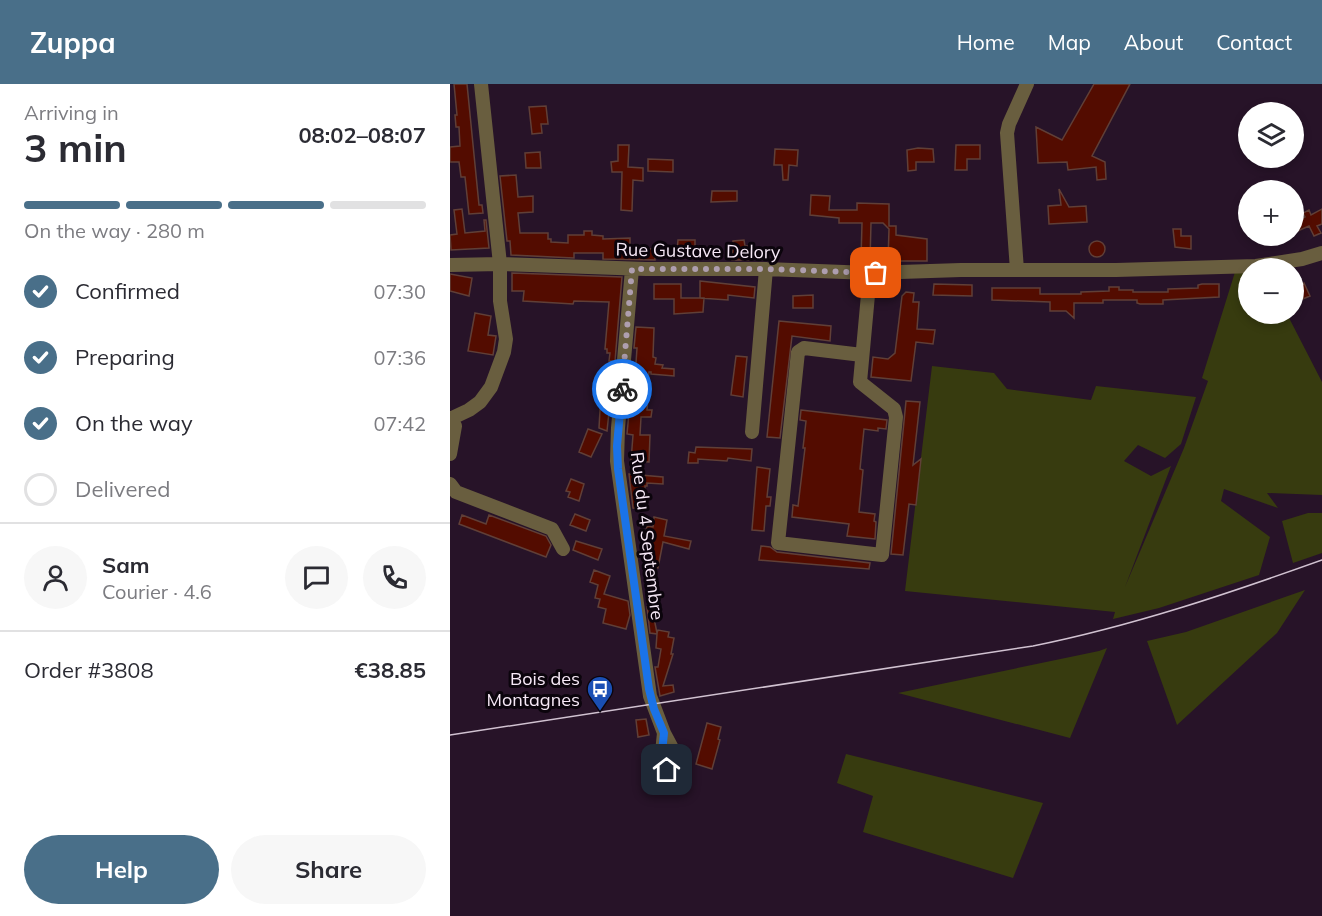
<!DOCTYPE html>
<meta charset="utf-8">
<style>
body{margin:0;font-family:Mulish,sans-serif;background:#f7f7f7;color:#2b2b33;height:100vh;display:flex;flex-direction:column;font-size:22px;white-space:nowrap}
*{box-sizing:border-box;margin:0}
p{font-size:20px;color:#7c7c81}
.icon{flex:none;width:33px;height:33px;fill:none;stroke:currentColor;stroke-width:2;stroke-linecap:round;stroke-linejoin:round}
.map{position:relative;flex:1;overflow:hidden}
.panel{display:flex;flex-direction:column;background:#fff;width:450px}
.panel>*{flex:none}
.fabs{position:absolute;left:788px;top:18px;display:grid;gap:12px}
.fabs a{display:grid;place-items:center;width:66px;height:66px;border-radius:50%;background:#fff;box-shadow:0 3px 9px #0003;font-size:30px}
.pin{position:absolute;display:grid;place-items:center;width:51px;height:51px;color:#fff;margin:-26px;border-radius:12px;box-shadow:0 3px 9px #0006}
.courier{position:absolute;display:grid;place-items:center;width:60px;height:60px;margin:-30px;border:4px solid #1a73e8;border-radius:50%;background:#fff;color:#222;box-shadow:0 2px 8px #0007}
.headline em{font-style:normal;font-weight:700}
.headline div{display:flex;flex-direction:column-reverse}
.headline{display:flex;align-items:center;justify-content:space-between;height:102px;padding:0 24px}
h1{font-size:39px;font-weight:700;line-height:45px}
.bar{display:grid;grid-template-columns:repeat(4,1fr);gap:9px 6px;align-content:center;height:72px;padding:0 24px}
.bar i{height:8px;border-radius:4px;background:#e1e1e2}
.bar .on{background:#496f89}
.bar p{grid-column:span 4}
.line{display:flex;align-items:center;gap:15px;padding:0 24px;border-top:2px solid #e1e1e2}
.line div{flex:1}
.round{display:grid;place-items:center;flex:none;width:63px;height:63px;border-radius:32px;background:#f7f7f7}
ol{padding:0 24px;list-style:none}
li{display:flex;align-items:center;gap:18px;height:66px}
li p{margin-inline-start:auto}
li .icon{padding:6px;border-radius:50%;background:#496f89;color:#fff;stroke-width:4}
li:last-child{color:#7c7c81}
li i{width:33px;height:33px;border:3px solid #e1e1e2;border-radius:50%}
.action{display:flex;gap:12px;margin-top:auto;padding:12px 24px}
.action a{flex:1;height:69px;border-radius:36px;background:#496f89;color:#fff;font-size:24px;font-weight:700;line-height:69px;text-align:center}
.action a+a{background:#f7f7f7;color:#2b2b33}
header{display:flex;align-items:center;gap:36px;box-sizing:border-box;height:84px;padding:0 30px;background:#496f89;color:#fff}
header strong{font-size:28px}
nav{display:flex;gap:33px;margin-inline-start:auto;font-size:21px}
main{display:flex;flex:1;min-height:0}
.map>svg:first-child{display:block}
.green{fill:#373b0f}
.building{fill:#530c00;stroke:#603f37;stroke-width:1.5}
.lines{fill:none;stroke-linecap:round;stroke-linejoin:round}
.minor{stroke:#695e3f;stroke-width:14}
.tram{stroke:#d1c2d1;stroke-width:1.5}
.done{stroke:#ae9eaf;stroke-width:6;stroke-dasharray:0 10.8}
.route{stroke:#1a73e8;stroke-width:8}
.labels{text-anchor:middle;stroke-width:6;stroke-linejoin:round;paint-order:stroke}
.street-label{font-size:18px;fill:#f7e9f7;stroke:#0b040c}
.poi-label{font-size:18px;fill:#f7e9f7;stroke:#0b040c;text-anchor:end}
</style>
<header>
<strong>Zuppa</strong>
<nav><a>Home</a><a>Map</a><a>About</a><a>Contact</a></nav>
</header>
<main>
<section class="panel">
<div class="headline"><div><h1>3 min</h1><p>Arriving in</p></div><em>08:02–08:07</em></div>
<div class="bar"><i class="on"></i><i class="on"></i><i class="on"></i><i></i><p>On the way · 280 m</p></div>
<ol>
<li><svg class="icon" aria-label="check" viewBox="0 0 24 24"><path d="M5 12l5 5 9-10"/></svg>Confirmed<p>07:30</p></li>
<li><svg class="icon" aria-label="check" viewBox="0 0 24 24"><path d="M5 12l5 5 9-10"/></svg>Preparing<p>07:36</p></li>
<li><svg class="icon" aria-label="check" viewBox="0 0 24 24"><path d="M5 12l5 5 9-10"/></svg>On the way<p>07:42</p></li>
<li><i></i>Delivered</li>
</ol>
<div class="line" style="height:108px"><a class="round"><svg class="icon" aria-label="person" viewBox="0 0 24 24"><circle cx="12" cy="8" r="4"/><path d="M4 21q1-7 8-7t8 7"/></svg></a><div><b>Sam</b><p>Courier · 4.6</p></div><a class="round"><svg class="icon" aria-label="chat" viewBox="0 0 24 24"><path d="M4 5h16v11H9l-5 4z"/></svg></a><a class="round"><svg class="icon" aria-label="phone" viewBox="0 0 24 24"><path d="M5 4h4l2 5-3 2q2 4 5 5l2-3 5 2v4C11 20 4 13 5 4z"/></svg></a></div>
<div class="line" style="height:78px"><div>Order #3808</div><b>€38.85</b></div>
<div class="action"><a>Help</a><a>Share</a></div>
</section>
<div class="map">
<svg width="872" height="832" viewBox="0 0 872 832">
<rect width="100%" height="100%" fill="#271328"/>
<path class="green" d="M798 187V230H837L872 298V411L817 409 828 424 774 405 771 417 820 453 809 491 709 524 663 535 665 528 455 507 482 282 544 289 557 305 641 316 646 302 746 313 731 360 715 374 688 361 674 377 701 392 721 382 675 503 734 364 758 297 752 294 785 188Z
M858 429H872V469L843 479 832 437Z
M855 506 827 549 727 641 697 557 736 548Z
M657 564 620 654 448 609 649 567Z
M396 670 593 719 563 794 413 748 423 712 387 699Z"/>
<path class="building" d="M4 0H17L29 121H32L33 129 19 130 15 93H11L9 78H0V63L10 62 9 43H6L5 31H7Z
M644 0H680L642 72 655 78 656 95 647 96 646 83 618 86 617 78 588 79 586 43 612 56Z
M96 22 98 40H91L92 49 82 50 79 23Z
M168 61H179L178 83 193 84V97L183 96 182 127 171 126 172 88H162L161 78 168 77Z
M506 61H530V75H517V86H505Z
M468 64 483 65 484 78H466V86L458 87 457 66Z
M325 65 348 66 347 82 339 81 338 96H333L332 81H324Z
M90 68 91 84H76L75 69Z
M198 75 223 76V88L198 87Z
M66 91 68 113 83 112V128L68 129 70 149H98V155H101V158L118 159V151H134V147H142V151L153 152V155L180 154V165H205V176L153 175V169H124V174L61 171 60 157H57L50 92Z
M609 105 619 123 636 122 637 138 599 140 598 122 611 121Z
M262 107H287V117L261 118Z
M361 111 380 112 379 126H407V119L439 120V142H446V151L477 155V177H438L439 145 433 139H421L420 176H411L412 139H389V134L360 131Z
M12 125 15 149 35 147 34 136H36L39 164 1 166 0 151 7 150 4 126Z
M872 125V140L867 142 871 149 864 152 859 142 843 149V139L855 133 853 129 859 126 861 131Z
M723 145H731V152H741V165L725 163Z
M228 156H245V168H227Z
M294 156 295 162H302V176H282L283 157Z
M639 165a8 8 0 1 1 16 0a8 8 0 1 1-16 0Z
M62 189 172 193 165 277H159L160 269H157V265H155L159 218 124 217 123 220 107 219 73 217 74 207H62Z
M0 190 22 194 19 212 0 207Z
M250 197 305 203 304 214 278 211V216L250 214Z
M854 199 860 212 843 219V204Z
M204 200H231V214H254L253 228 224 230V215H204Z
M484 200 522 201V212L483 211Z
M752 200H769V213L713 216V220H690L687 219V216H653V219H624V234L616 227H600V218L542 216V204H590V210H631V208L659 207V203H669V206H683V208H718V205L748 204V201Z
M456 208 464 209 463 218H469L467 245 485 246 483 260 466 258 461 297 421 293 423 273 438 275 445 269 452 212Z
M363 211V224H343V212Z
M25 229 41 232 38 251 46 252 43 271 18 267Z
M329 237 381 242 380 257 342 252 330 354 317 353Z
M186 243 204 244 203 273 206 274 205 280 213 281 212 284 224 285V292L201 290V288H199L196 311 198 312 197 326H202L201 333H191L190 351H200L199 378 181 377 183 351 177 350 183 287H185L186 279 187 264H184Z
M286 272 297 273 293 313 281 311Z
M151 308 161 309 157 347 149 344Z
M456 317 470 318 463 381 471 375 466 421 459 420 453 471 441 470Z
M351 326 437 336 436 345 428 344V347L414 345 410 385 413 386 409 428 425 430 424 437 426 438 425 455 397 452 399 440 342 433 343 421 348 422 355 364H353L356 337 350 336Z
M138 345 152 350 141 373 129 368Z
M246 363 302 365 301 377 278 374 277 377 248 375V379H238L239 368 245 369Z
M307 383 320 385 317 413H321L320 422H316L314 447 302 446Z
M179 390 213 393V400L197 399V402H195L194 425 183 424Z
M121 395 134 400 129 417 118 413 120 408 116 407Z
M125 430 140 436 136 447 120 441Z
M12 431 36 440 39 431 96 452 101 461 96 473 9 440Z
M204 433 217 436 214 452 241 457 239 465 213 458 208 484 194 482 202 452 195 451 197 442 203 443Z
M126 457 152 465 148 476 123 466Z
M311 462 320 463 327 468 420 479 419 485 309 476Z
M144 486 160 492 154 510 178 517 180 531 176 545 153 539 156 525 148 523 150 515 145 514 148 501 140 498Z
M197 523 202 524 207 549 208 546 219 548 218 553 224 554 221 570H223L213 602 223 601 224 608 210 612 205 583H208L211 565 206 564 207 550 200 549Z
M196 635 199 651 188 653 186 636Z
M257 639 271 643 268 655 270 656 262 685 246 680Z"/>
<g class="lines">
<path class="minor" d="M0 181 50 180 196 185H316L420 189 511 186H666L806 182 852 175 872 169
M182 185 168 344 167 377 200 612 214 649 232 683 224 686H217L211 678 214 649
M567 186 557 49 559 40 577 0
M412 271 354 264 348 268 328 459 432 471 446 333 444 325 410 298 420 189
M0 334 5 342 0 370
M0 335 19 326 30 318 41 303 54 268 56 255 50 217V180L31 0
M302 348 316 185
M0 400 6 408 102 445 113 465"/>
<path class="tram" d="M0 651 583 562C682 542 777 510 872 476"/>
</g>
<g class="lines">
<path class="done" d="M172 305 182 185H316L426 189"/>
<path class="route" d="M172 305 167 362 168 385 199 605 204 625 214 649 211 678 217 686"/>
</g>
<defs>
<g id="bus-pin" transform="scale(1.35)"><path d="M0 17L-7.5 6A9.5 9.5 0 1 1 7.5 6Z" fill="#1a4fb4" stroke="#0b040c"/><path d="M-5-6H5V4H4V6H2V4H-2V6H-4V4H-5ZM-3.5-4V0h7V-4ZM-3.5 1.2v1.5H-2V1.2ZM2 1.2v1.5H3.5V1.2Z" fill="#fff"/></g>
</defs>
<g fill-rule="evenodd">
<use href="#bus-pin" x="150" y="605"/>
</g>
<g class="labels">
<g class="street-label">
<text transform="translate(248 167) rotate(1)" y="6">Rue Gustave Delory</text>
<text transform="translate(197 452) rotate(83)" y="6">Rue du 4 Septembre</text>
</g>
<g class="poi-label">
<text x="130" y="601">Bois des<tspan x="130" dy="21">Montagnes</tspan></text>
</g>
</g>
</svg>
<div class="fabs">
<a><svg class="icon" aria-label="layers" viewBox="0 0 24 24"><path d="M12 4l9 5-9 5-9-5zM3 14l9 5 9-5"/></svg></a>
<a>+</a>
<a>−</a>
</div>
<div class="pin" style="left:426px;top:189px;background:#ea580c"><svg class="icon" aria-label="bag" viewBox="0 0 24 24"><path d="M5 8h14l-1 12H6zM9 8a3 3 0 0 1 6 0"/></svg></div>
<div class="pin" style="left:217px;top:686px;background:#1f2937"><svg class="icon" aria-label="home" viewBox="0 0 24 24"><path d="M3 11l9-7 9 7M6 9v11h12V9"/></svg></div>
<div class="courier" style="left:172px;top:305px"><svg class="icon" aria-label="bike" viewBox="0 0 24 24"><circle cx="6" cy="16" r="4"/><circle cx="18" cy="16" r="4"/><path d="M6 16l4-8h5l3 8M10 8l3 8H6M13 5h3"/></svg></div>
</div>
</main>
